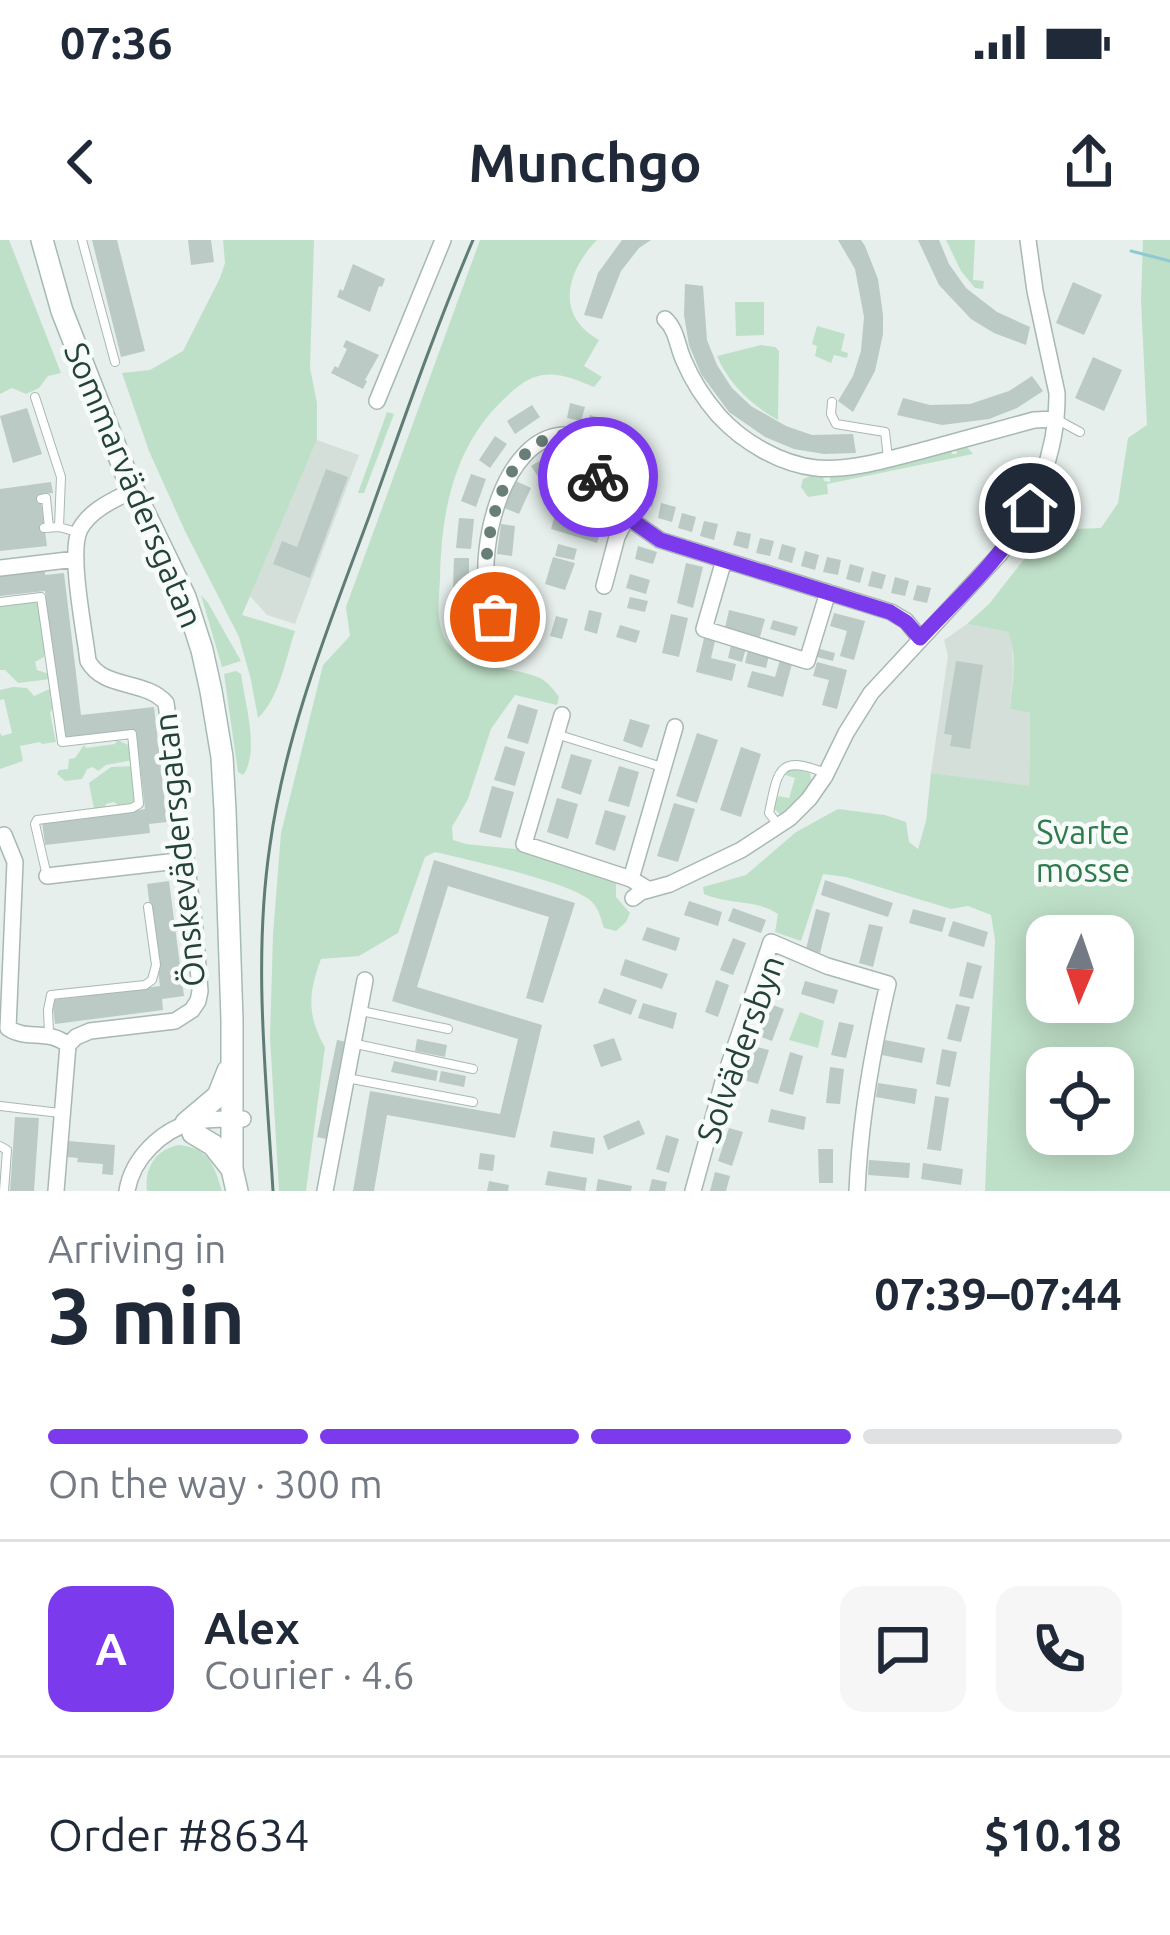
<!DOCTYPE html>
<meta charset="utf-8">
<style>
body{margin:0;font-family:Ubuntu,sans-serif;background:#f6f6f7;color:#1f2937;height:100vh;display:flex;flex-direction:column;font-size:45px;white-space:nowrap}
*{box-sizing:border-box;margin:0}
p{font-size:39px;color:#747a83}
.icon{flex:none;width:66px;height:66px;fill:none;stroke:currentColor;stroke-width:2;stroke-linecap:round;stroke-linejoin:round}
.map{position:relative;height:951px;overflow:hidden}
.sheet{display:flex;flex-direction:column;background:#fff;flex:1}
.sheet>*{flex:none}
.needle{width:78px;rotate:182deg}
.fabs{position:absolute;left:1026px;top:675px;display:grid;gap:24px}
.fabs a{display:grid;place-items:center;width:108px;height:108px;border-radius:24px;background:#fff;box-shadow:0 6px 30px #0003;font-size:60px}
.pin{position:absolute;display:grid;place-items:center;width:102px;height:102px;color:#fff;margin:-51px;border:6px solid #fff;border-radius:50%;box-shadow:0 3px 12px #0007}
.courier{position:absolute;display:grid;place-items:center;width:120px;height:120px;margin:-60px;border:9px solid #7c3aed;border-radius:50%;background:#fff;color:#222;box-shadow:0 3px 15px #0007}
.summary em{font-style:normal;font-weight:600}
.summary div{display:flex;flex-direction:column-reverse}
.summary{display:flex;align-items:center;justify-content:space-between;height:204px;padding:0 48px}
h1{font-size:78px;font-weight:600;line-height:90px}
.bar{display:grid;grid-template-columns:repeat(4,1fr);gap:18px 12px;align-content:center;height:144px;padding:0 48px}
.bar i{height:15px;border-radius:9px;background:#e0e1e3}
.bar .current{background:#7c3aed}
.bar p{grid-column:span 4}
.line{display:flex;align-items:center;gap:30px;padding:0 48px;border-top:3px solid #e0e1e3}
.line div{flex:1}
.round{display:grid;place-items:center;flex:none;width:126px;height:126px;border-radius:24px;background:#f6f6f7}
.status{display:flex;justify-content:space-between;align-items:center;height:84px;padding:0 60px;background:#fff;direction:ltr}
.status svg{height:33px;fill:currentColor}
header{display:flex;justify-content:space-between;align-items:center;height:156px;padding:0 48px;background:#fff;font-size:54px;font-weight:600}
.map>svg:first-child{display:block}
.built{fill:#d4dfda}
.green{fill:#bfe0c8;fill-rule:evenodd}
.lines{fill:none;stroke-linecap:round;stroke-linejoin:round}
.stream{stroke:#8ec9d4;stroke-width:3}
.building{fill:#bbcac4}
.lane-casing{stroke:#a8b8b2;stroke-width:10}
.street-casing{stroke:#a8b8b2;stroke-width:18}
.secondary-casing{stroke:#a4bbb3;stroke-width:24}
.lane{stroke:#fff;stroke-width:8}
.street{stroke:#fff;stroke-width:15}
.secondary{stroke:#fff;stroke-width:21}
.tram{stroke:#5f7d75;stroke-width:3}
.done{stroke:#687f78;stroke-width:12;stroke-dasharray:0 21.6}
.route{stroke:#7c3aed;stroke-width:15}
.labels{text-anchor:middle;stroke-width:9;stroke-linejoin:round;paint-order:stroke}
.street-label{font-size:33px;fill:#24423a;stroke:#f7fbf9}
.park-label{font-size:33px;fill:#2d7a4b;stroke:#f7fbf9}
</style>
<div class="status"><b>07:36</b><svg viewBox="0 0 49 12"><path d="M0 12V9h3v3zM5 12V6h3v6zM10 12V3h3v9zM15 12V0h3v12zM26 1h20v11H26zM47 4h2v5h-2z"/></svg></div>
<header><svg class="icon" aria-label="back" viewBox="0 0 24 24"><path d="M15 5l-7 7 7 7"/></svg>Munchgo<svg class="icon" aria-label="share" viewBox="0 0 24 24"><path d="M12 15V3M7 8l5-5 5 5M5 13v7h14v-7"/></svg></header>
<div class="map">
<svg width="1170" height="951" viewBox="0 0 1170 951">
<rect width="100%" height="100%" fill="#e6efeb"/>
<path class="built" d="M317 200 359 215 295 384 267 375 250 356Z
M967 384 1008 392 1012 398 1013 430 1010 469 1030 473 1029 547 931 533 948 416 944 400Z"/>
<path class="green" d="M0 0H9L61 133 48 136 39 148 26 154 12 148 0 154Z
M223 0H314L310 128 317 163V200L242 375 295 391C285 420 280 457 258 478L251 440 239 397 185 291 149 211 122 133 150 130 183 111 220 38 225 23Z
M480 0H597C567 31 554 75 599 100L584 126 602 137 594 147C574 139 554 129 532 138 517 145 507 156 496 167 452 214 441 277 440 339 439 360 435 383 447 402 466 431 512 425 540 438 548 442 554 450 559 457L557 465 515 455 491 489 468 559 452 587 453 600 466 604 525 610 616 638V657L630 673 626 682 616 691 604 688C601 679 599 669 592 662 575 643 464 619 435 612L425 617 398 693 359 716 321 719C308 753 307 776 325 807L306 951H279L270 797 273 694 281 593 323 425 350 396 346 367Z
M946 0H975L973 40 984 41 983 49 975 48 961 31Z
M1143 0H1170V951H985L995 700 991 675 968 666 951 669 846 637 823 634 801 701 775 692 778 674C757 659 728 665 704 654L703 647 746 635 796 592 838 569 885 575 906 582 909 602 918 609 926 581 931 533 1029 546 1030 473 1010 469C1012 444 1018 415 1008 392L967 384 989 364 1047 290 1101 288 1118 263 1128 198 1147 185 1141 60ZM1047 696H1113V762H1047ZM1113 828V894H1047V828Z
M735 62H764V95L736 96Z
M817 86 845 94 841 111 848 113 847 118 834 115 831 123 815 116 817 106 812 104Z
M761 105 775 107 779 111 778 180C751 165 729 144 717 116Z
M387 172 394 174 364 253H358Z
M961 207 968 208 973 214 827 244 828 254 808 257 801 247 803 239 810 236H823L824 241 830 242V236L951 209 952 214H957L956 208Z
M201 355 208 363 241 421 222 427Z
M31 361 38 364 46 401 44 417 35 422 37 430 49 434 51 439 18 443 5 430H0V365Z
M236 431 241 434C245 463 260 513 243 535L238 532 224 434Z
M13 447 27 448 34 456 52 448 50 458 53 467 50 473 56 502 42 504 40 502 20 506 23 521 0 529V493L2 496 12 493 4 459 0 460V450Z
M117 500 131 506 133 520 106 525 98 531 93 527 87 529 82 539 65 541 57 534 59 530 68 529 69 519 75 518 84 505 86 508 115 504Z
M134 526 137 557 132 563 119 566 114 562 106 564 105 568 94 569 89 543 111 527Z
M791 528 810 533 812 545 785 575H781L774 569 778 556 789 558 795 538 785 535Z
M800 772 824 781 818 808 789 800Z
M179 905C209 908 214 925 222 951H147C144 928 156 909 179 905Z"/>
<g class="lines">
<path class="stream" d="M1131 11 1170 21"/>
</g>
<path class="building" d="M92 0H117L145 111 121 117Z
M188 0H211L214 22 191 25Z
M622 0H651L639 8 621 31 602 79 584 75 598 33Z
M838 0H861L865 6 878 39 883 75V94L875 131 853 172 838 161 853 136 861 111 864 77 855 29Z
M918 0H939L949 24 966 48 997 72 1030 87 1026 105 994 93 971 79 939 45Z
M353 24 385 39 382 47 379 46 370 72 337 57 340 49 343 51Z
M1073 42 1102 55 1084 95 1056 83Z
M685 44 703 46 707 100 717 125 732 148 751 166 786 186 812 195 853 194 856 213 824 214 794 209 765 197 729 172 701 134 689 105 684 75Z
M346 100 379 115 365 140 367 141 363 149 331 133 335 126 338 128 347 109 343 107Z
M1093 117 1122 130 1104 171 1075 158Z
M1032 136 1043 151 1017 168 989 179 942 185 897 175 903 158 930 165 970 164 1009 151Z
M570 163 585 167 581 181 567 178Z
M532 165 540 177 515 194 507 181Z
M27 168 42 214 13 223 0 176Z
M590 175 604 179 600 194 586 190Z
M495 196 507 204 490 228 479 220Z
M606 203 620 207 616 222 602 218Z
M556 211 563 223 539 238 531 226Z
M623 226 637 229 634 244 619 241Z
M579 227 592 244 580 253 568 236Z
M326 229 348 237 310 338 273 324 282 301 297 307Z
M471 234 486 239 476 267 461 261Z
M516 241 531 248 519 274 504 268Z
M51 242 53 253 40 254 47 306 0 311V249Z
M642 248 656 252 652 267 638 263Z
M661 263 676 267 672 282 658 278Z
M557 267 604 281 597 303 551 289Z
M682 273 696 277 692 292 678 288Z
M459 278 474 279 471 309 456 308Z
M704 281 718 284 714 300 700 296Z
M501 284 515 286 512 316 497 314Z
M737 291 751 294 748 309 733 305Z
M760 298 774 301 770 316 756 313Z
M558 304 577 309 574 320 555 316Z
M782 304 796 308 792 323 778 319Z
M638 306 657 312 653 324 635 319Z
M805 311 819 315 815 330 801 326Z
M553 317 575 323 565 350 545 344Z
M827 317 841 320 838 335 823 332Z
M454 318H469V348H453Z
M686 323 703 327 693 368 677 363Z
M850 324 864 328 860 343 846 339Z
M513 329 515 359 500 360 498 331Z
M45 330V335L64 333 81 475 154 467 167 582 149 584 150 593 45 605 42 582 145 569 136 491 62 499 45 351 0 356V335Z
M872 331 886 335 882 349 868 346Z
M630 334 650 340 646 354 626 348Z
M895 337 909 341 905 356 891 353Z
M917 345 931 348 927 363 913 360Z
M630 357 648 361 645 372 627 368Z
M470 359 473 388 458 390 454 361Z
M589 370 602 373 597 394 584 390Z
M729 370 765 379 760 397 725 388Z
M834 373 865 381 854 420 840 416 847 391 830 386Z
M671 374 688 378 679 417 662 413Z
M556 376 568 379 562 399 550 396Z
M773 380 798 387 795 396 770 389Z
M620 385 640 391 636 403 616 397Z
M704 398 715 401 711 418 736 424 732 441 696 432Z
M732 401 747 405 742 422 728 418Z
M749 406 770 411 766 428 745 423Z
M816 408 835 413 833 421 813 416Z
M780 420 792 424 783 457 747 447 752 431 775 437Z
M956 421 983 425 970 509 950 506 952 495 944 494Z
M817 422 847 430 837 469 822 465 829 440 813 436Z
M518 464 538 470 528 504 507 498Z
M630 479 650 485 642 508 623 501Z
M697 493 718 500 697 563 676 556Z
M505 506 525 512 515 546 494 540Z
M741 507 761 514 741 577 720 570Z
M571 514 592 520 581 555 561 548Z
M619 526 639 532 629 567 608 561Z
M492 546 514 552 501 598 479 592Z
M557 558 578 564 568 599 547 592Z
M674 563 695 569 678 622 657 616Z
M605 570 626 576 615 611 595 604Z
M434 620 575 663 543 763 526 758 549 677 448 646 417 747 542 785 515 898 387 875 374 951H353L370 851 500 874 518 799 392 761Z
M825 640 893 663 888 677 821 655Z
M169 641 184 756 162 759 163 770 55 784 52 760 160 746 147 644Z
M689 661 722 672 718 686 684 675Z
M733 668 766 680 761 693 728 681Z
M816 669 830 673 820 713 806 709Z
M913 669 946 678 942 692 909 683Z
M953 681 988 692 984 707 948 696Z
M869 684 883 687 873 727 859 723Z
M647 687 680 698 676 711 642 700Z
M733 698 746 703 733 735 720 730Z
M625 719 668 734 662 749 620 735Z
M967 722 982 726 973 759 959 756Z
M716 740 729 745 718 777 705 772Z
M805 741 838 750 834 764 801 754Z
M604 748 637 760 631 775 598 763Z
M643 763 677 773 673 789 638 778Z
M770 764 784 769 772 801 759 796Z
M956 764 970 767 961 802 947 799Z
M839 782 854 785 846 818 831 815Z
M614 798 622 820 601 827 593 805Z
M417 799 447 805 445 817 415 811Z
M337 800 348 802 327 899 317 897Z
M885 800 925 808 922 823 882 815Z
M754 806 769 810 758 844 744 840Z
M942 809 957 812 950 847 936 844Z
M790 812 803 816 793 855 779 851Z
M394 821 438 831 436 841 391 832Z
M830 827 844 829 840 864 826 863Z
M441 831 466 836 464 847 439 842Z
M878 843 917 849 915 864 876 857Z
M935 856 949 858 941 911 927 909Z
M771 869 806 877 804 890 768 882Z
M15 877 39 878 34 951H10Z
M639 880 645 894 608 910 603 896Z
M729 888 743 892 732 926 718 921Z
M553 891 595 898 593 914 550 907Z
M666 895 679 899 669 933 656 929Z
M68 901 115 905 113 935 102 934 103 924 77 922 78 918 67 917Z
M818 909H833V943H819Z
M480 913 495 915 493 931 478 929Z
M869 920 910 923 909 938 868 935Z
M923 923 963 929 961 945 921 939Z
M548 931 587 938 585 951 545 945Z
M715 932 730 936 726 951H710Z
M598 939 632 946 631 951H596Z
M652 939 667 942 665 951H649Z
M489 941 509 945 508 951H487Z"/>
<g class="lines">
<g class="lane-casing">
<path id="lane" d="M82 0 115 122
M35 157 61 237 59 287
M832 162 831 174 836 184 885 192 888 218
M1056 179 1080 192
M41 259 46 258 49 288
M44 288 59 287 77 292
M0 362 41 357 62 502 132 494 139 564 132 568 37 580 35 584 47 636
M556 494 662 527
M779 586 769 573C778 530 778 514 825 533
M361 771 448 789
M49 793 48 770 51 755 145 745 152 740 156 725 148 667
M356 804 473 829
M347 838 473 862
M0 866 60 873
M0 906 7 910 4 951"/>
</g>
<g class="street-casing">
<path id="street" d="M665 79C677 90 677 106 684 121 692 140 705 160 719 176 743 202 780 224 816 228 849 231 885 220 917 212 956 201 995 191 1034 180L1056 179
M377 161 443 0
M724 320 704 389 807 421 828 352
M0 328 76 319
M604 346 617 297 627 277
M508 398C499 384 491 370 488 354 478 306 503 199 563 195L577 205 627 277 660 300 891 372 906 381 920 398
M562 475 524 604 631 639 649 650
M4 595 15 622 8 788C27 801 47 788 68 805
M47 636 186 620
M631 639 675 487
M633 658 641 652 670 644 741 610 790 578 809 559 825 536 846 493 871 453 999 315C1034 269 1058 212 1057 153L1035 51 1028 0
M56 951 68 805 76 797 90 791 175 781 192 770 198 761 200 751 195 690 166 463C145 439 104 450 88 421 85 393 68 312 80 289 91 269 114 260 133 250
M127 951C132 919 161 890 193 882 209 878 227 879 243 879
M325 951 365 740
M693 951 723 842 771 702 827 726 888 744C872 812 860 880 857 951"/>
</g>
<g class="secondary-casing">
<path id="secondary" d="M42 0 62 71 128 239 185 357 202 410 211 451 222 517 225 570 232 780V929L237 951
M186 883 218 856 228 831
M193 893 213 905 232 929"/>
</g>
<use href="#lane" class="lane"/>
<use href="#street" class="street"/>
<use href="#secondary" class="secondary"/>
<path class="tram" d="M273 951C266 836 253 719 270 605 286 489 330 383 370 274 403 182 435 89 473 0"/>
</g>
<g class="lines">
<path class="done" d="M495 377C492 369 488 359 487 350 481 302 503 199 563 195L577 205 598 237"/>
<path class="route" d="M598 237 627 277 660 300 890 372 906 382 920 398C960 356 1002 318 1030 268"/>
</g>
<g class="labels">
<g class="street-label">
<text transform="translate(134 245) rotate(67)" y="12">Sommarvädersgatan</text>
<text transform="translate(179 610) rotate(-96)" y="12">Önskevädersgatan</text>
<text transform="translate(740 809) rotate(-70)" y="12">Solvädersbyn</text>
</g>
<g class="park-label">
<text x="1083" y="604">Svarte<tspan x="1083" dy="38">mosse</tspan></text>
</g>
</g>
</svg>
<div class="fabs">
<a><svg class="needle" viewBox="-14 -14 28 28"><path d="M0-13l5 13h-10z" fill="#e53935"/><path d="M0 13l5-13h-10z" fill="#747a83"/></svg></a>
<a><svg class="icon" aria-label="locate" viewBox="0 0 24 24"><circle cx="12" cy="12" r="6"/><path d="M12 2v4M12 18v4M2 12h4M18 12h4"/></svg></a>
</div>
<div class="pin" style="left:495px;top:377px;background:#ea580c"><svg class="icon" aria-label="bag" viewBox="0 0 24 24"><path d="M5 8h14l-1 12H6zM9 8a3 3 0 0 1 6 0"/></svg></div>
<div class="pin" style="left:1030px;top:268px;background:#1f2937"><svg class="icon" aria-label="home" viewBox="0 0 24 24"><path d="M3 11l9-7 9 7M6 9v11h12V9"/></svg></div>
<div class="courier" style="left:598px;top:237px"><svg class="icon" aria-label="bike" viewBox="0 0 24 24"><circle cx="6" cy="16" r="4"/><circle cx="18" cy="16" r="4"/><path d="M6 16l4-8h5l3 8M10 8l3 8H6M13 5h3"/></svg></div>
</div>
<section class="sheet">
<div class="summary"><div><h1>3 min</h1><p>Arriving in</p></div><em>07:39–07:44</em></div>
<div class="bar"><i class="current"></i><i class="current"></i><i class="current"></i><i></i><p>On the way · 300 m</p></div>
<div class="line" style="height:216px"><b class="round" style="background:#7c3aed;color:#fff">A</b><div><b>Alex</b><p>Courier · 4.6</p></div><a class="round"><svg class="icon" aria-label="chat" viewBox="0 0 24 24"><path d="M4 5h16v11H9l-5 4z"/></svg></a><a class="round"><svg class="icon" aria-label="phone" viewBox="0 0 24 24"><path d="M5 4h4l2 5-3 2q2 4 5 5l2-3 5 2v4C11 20 4 13 5 4z"/></svg></a></div>
<div class="line" style="height:156px"><div>Order #8634</div><b>$10.18</b></div>
</section>
